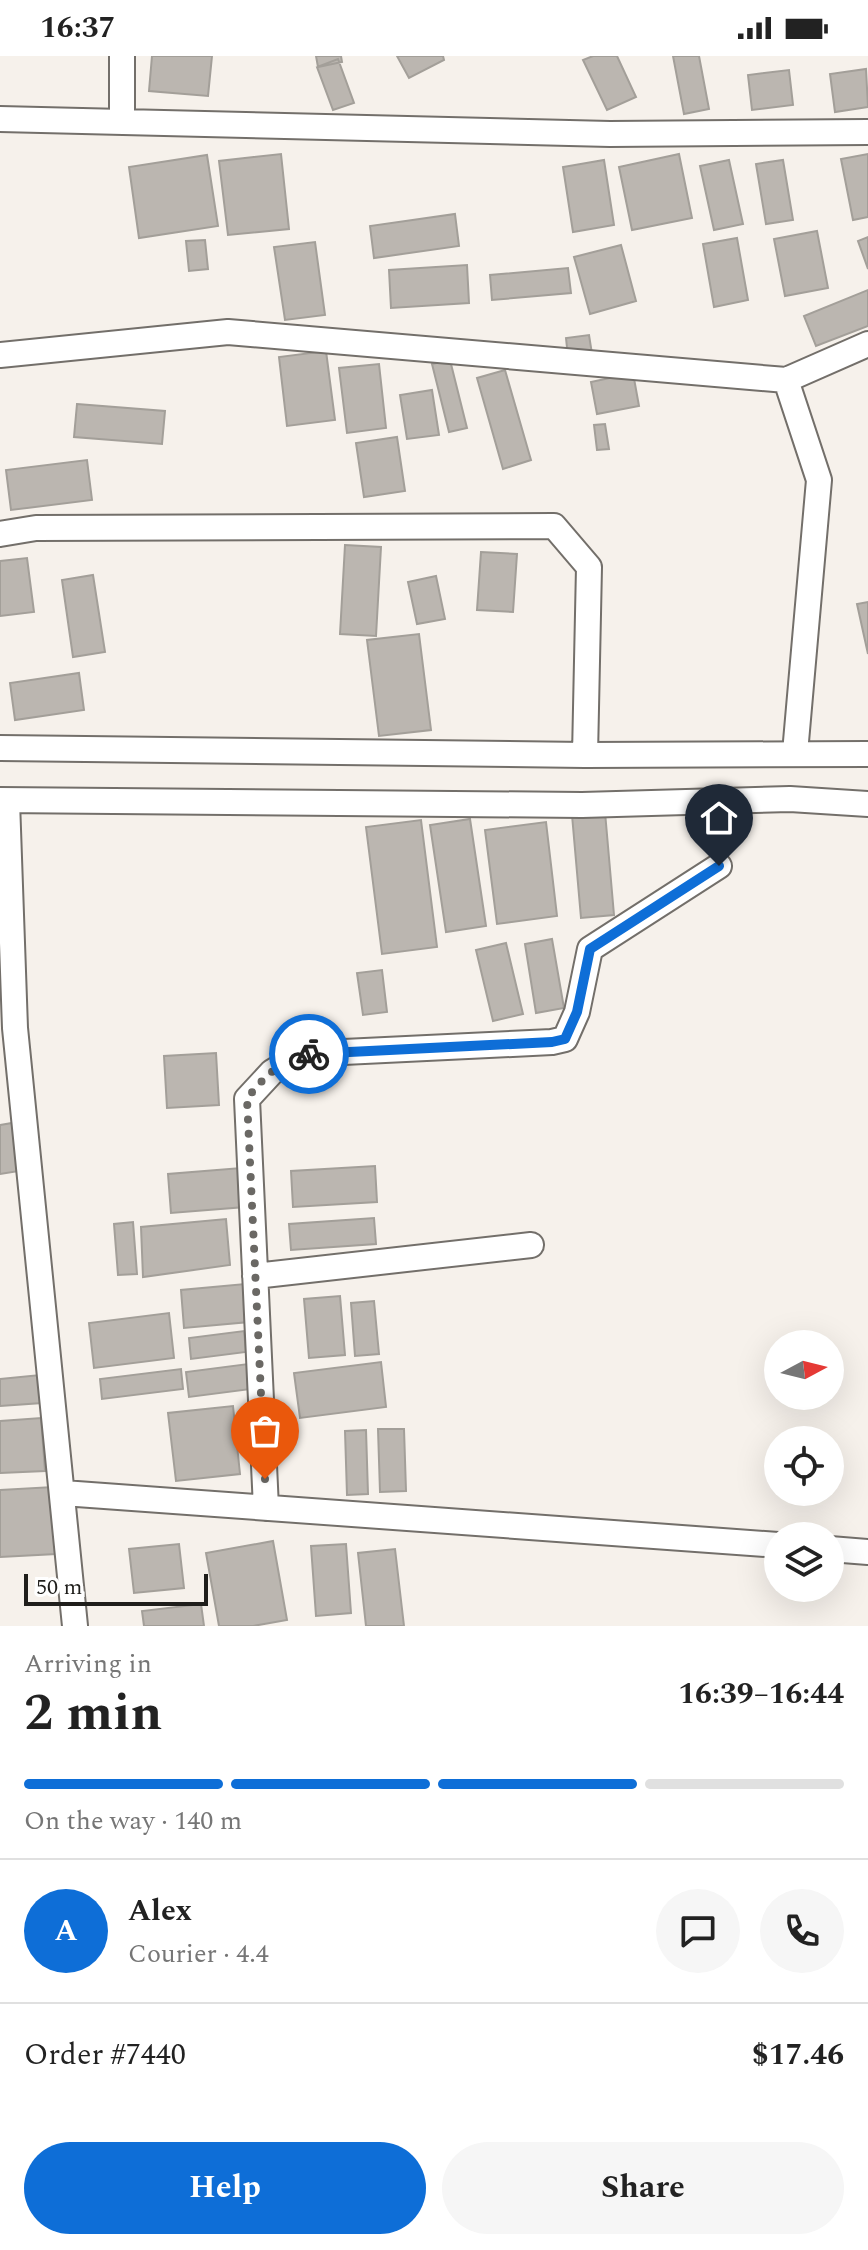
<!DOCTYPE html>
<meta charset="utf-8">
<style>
body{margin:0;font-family:Spectral,serif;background:#f6f6f6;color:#222;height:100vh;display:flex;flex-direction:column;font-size:30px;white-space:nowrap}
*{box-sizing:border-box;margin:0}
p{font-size:26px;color:#767676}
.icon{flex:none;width:44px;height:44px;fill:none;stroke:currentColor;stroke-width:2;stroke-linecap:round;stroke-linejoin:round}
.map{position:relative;height:1570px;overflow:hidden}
.panel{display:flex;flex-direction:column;background:#fff;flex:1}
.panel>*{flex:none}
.needle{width:52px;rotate:83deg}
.fabs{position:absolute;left:764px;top:1274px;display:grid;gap:16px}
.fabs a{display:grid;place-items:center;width:80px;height:80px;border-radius:50%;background:#fff;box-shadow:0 8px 32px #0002;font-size:40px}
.scale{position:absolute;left:24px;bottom:20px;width:184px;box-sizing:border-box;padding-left:8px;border:4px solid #1f1e1b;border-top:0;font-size:22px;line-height:28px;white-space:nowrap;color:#1f1e1b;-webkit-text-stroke:6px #fff;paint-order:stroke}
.pin{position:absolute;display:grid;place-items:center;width:68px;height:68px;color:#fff;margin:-82px -34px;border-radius:50% 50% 50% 0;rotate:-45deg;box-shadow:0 0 8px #0007}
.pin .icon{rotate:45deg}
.courier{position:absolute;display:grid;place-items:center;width:80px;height:80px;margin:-40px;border:6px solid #0e6ed7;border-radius:50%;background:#fff;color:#222;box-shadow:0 2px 10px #0007}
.overview em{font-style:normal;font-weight:700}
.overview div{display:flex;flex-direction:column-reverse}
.overview{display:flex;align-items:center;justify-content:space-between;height:136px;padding:0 24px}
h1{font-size:52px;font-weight:700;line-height:60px}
.bar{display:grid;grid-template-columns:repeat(4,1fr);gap:12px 8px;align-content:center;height:96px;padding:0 24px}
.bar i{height:10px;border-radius:6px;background:#e0e0e0}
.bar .active{background:#0e6ed7}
.bar p{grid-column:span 4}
.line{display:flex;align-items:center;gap:20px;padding:0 24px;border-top:2px solid #e0e0e0}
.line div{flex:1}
.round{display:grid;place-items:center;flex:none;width:84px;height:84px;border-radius:42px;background:#f6f6f6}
.cta{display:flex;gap:16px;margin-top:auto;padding:16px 24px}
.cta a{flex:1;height:92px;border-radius:48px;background:#0e6ed7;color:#fff;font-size:32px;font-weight:700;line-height:92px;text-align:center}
.cta a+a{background:#f6f6f6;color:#222}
.status{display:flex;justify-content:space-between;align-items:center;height:56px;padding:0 40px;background:#fff;direction:ltr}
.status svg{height:22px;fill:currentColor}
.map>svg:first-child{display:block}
.building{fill:#bbb6b0;stroke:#a39f99;stroke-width:2}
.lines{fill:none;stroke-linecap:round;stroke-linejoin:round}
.street-casing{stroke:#736f6a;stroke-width:28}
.street{stroke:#fff;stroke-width:24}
.done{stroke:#6a6864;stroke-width:8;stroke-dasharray:0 14.4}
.route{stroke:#0e6ed7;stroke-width:10}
</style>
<div class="status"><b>16:37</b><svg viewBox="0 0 49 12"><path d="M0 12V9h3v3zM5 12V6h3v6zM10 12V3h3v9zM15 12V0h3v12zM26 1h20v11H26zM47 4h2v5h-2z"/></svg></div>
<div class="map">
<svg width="868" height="1570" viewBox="0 0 868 1570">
<rect width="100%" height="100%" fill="#f6f1eb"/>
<path class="building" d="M152 0H212L208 40 149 35Z
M316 0H341L342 6 318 11Z
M397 0H443L444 4 409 22Z
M593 0H617L636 41 607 54 583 4Z
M673 0H699L709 53 684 58Z
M338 3 354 47 333 54 317 11Z
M866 13 868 51 835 56 830 18Z
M789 14 793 49 752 54 748 19Z
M281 98 289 173 228 179 219 105Z
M679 98 692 162 632 174 619 111Z
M868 98V161L853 164 841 103Z
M207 99 218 170 139 182 129 111Z
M604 104 614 169 573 176 563 111Z
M729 104 743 168 714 174 700 110Z
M783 104 793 164 766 168 756 108Z
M455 158 459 190 374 202 370 170Z
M817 175 828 232 785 240 774 183Z
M868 181V213L858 185Z
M737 182 748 244 714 251 703 188Z
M205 184 208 213 189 215 186 185Z
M315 186 325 259 285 264 274 191Z
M621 189 636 245 590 258 574 201Z
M467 209 469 247 391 252 389 214Z
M568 212 571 237 492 244 490 219Z
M868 234V270L816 290 804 260Z
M589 279 592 298 568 301 566 282Z
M326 295 335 364 287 370 279 301Z
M450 304 467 372 449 376 432 308Z
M379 308 386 372 347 377 339 312Z
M505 314 531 404 503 413 477 322Z
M633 317 639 350 597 358 591 326Z
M432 334 439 379 407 383 400 339Z
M77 348 165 355 162 388 74 381Z
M605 368 609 393 597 394 594 369Z
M397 381 405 435 364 441 356 387Z
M87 404 92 444 11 454 6 414Z
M345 489 381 491 376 580 340 578Z
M481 496 517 498 513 556 477 554Z
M27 502 34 556 0 560V505Z
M93 519 105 596 73 601 62 524Z
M436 520 445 563 417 568 408 526Z
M868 546V598L857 548Z
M419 578 431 674 379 680 367 584Z
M79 617 84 654 15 664 10 627Z
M605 756 614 859 581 862 572 759Z
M470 763 486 870 446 876 430 769Z
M421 764 437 891 382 898 366 771Z
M546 766 557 860 497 868 485 774Z
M552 883 564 952 536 957 525 888Z
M506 887 523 958 493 965 476 894Z
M382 914 387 956 363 959 357 917Z
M216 997 219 1049 167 1052 164 1000Z
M12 1067 19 1115 0 1118V1069Z
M375 1110 377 1146 293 1151 291 1115Z
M241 1112 245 1151 171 1157 168 1118Z
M374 1162 376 1188 291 1194 289 1168Z
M226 1163 230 1209 143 1221 141 1171Z
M133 1166 137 1218 118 1219 114 1168Z
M245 1228 249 1266 184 1272 181 1234Z
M340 1240 345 1299 309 1302 304 1243Z
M374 1245 379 1298 355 1300 351 1247Z
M169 1257 174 1302 94 1312 89 1267Z
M244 1275 246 1296 191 1303 189 1282Z
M381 1306 386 1351 300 1362 294 1317Z
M248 1308 251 1333 189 1341 186 1316Z
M181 1313 183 1333 102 1343 100 1323Z
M40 1319 42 1347 0 1350V1323Z
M233 1350 240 1418 176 1425 168 1357Z
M41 1362 45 1415 0 1417V1365Z
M378 1373H404L406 1435 380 1436Z
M366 1374 368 1438 347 1439 345 1375Z
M53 1431 56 1498 0 1501V1434Z
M273 1485 287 1564 253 1570H219L206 1497Z
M179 1488 184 1532 134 1537 129 1493Z
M346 1488 351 1557 316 1560 311 1490Z
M395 1493 404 1570H366L358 1497Z
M201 1548 204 1570H144L142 1555Z"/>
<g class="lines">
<g class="street-casing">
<path id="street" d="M122 0V66
M0 63 610 78 868 76
M0 299 228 276 786 324 819 424 795 697
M786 324 868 288
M0 478 36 472 554 470 589 511 585 699
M0 692 585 699 868 698
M0 744 582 749 790 743 868 748
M7 745 15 972 75 1570
M255 1220 531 1189
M63 1437 778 1489
M266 1452 247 1043 272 1016 302 998 552 986 565 983 577 956 590 893 719 810
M830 1493 868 1496"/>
</g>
<use href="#street" class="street"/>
</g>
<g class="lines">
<path class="done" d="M265 1423 247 1043C260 1025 285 999 309 998"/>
<path class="route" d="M309 998 552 986 565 983 577 956 590 893 719 810"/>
</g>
</svg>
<div class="fabs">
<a><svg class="needle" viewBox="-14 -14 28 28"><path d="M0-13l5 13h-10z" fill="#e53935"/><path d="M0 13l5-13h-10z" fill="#767676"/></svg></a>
<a><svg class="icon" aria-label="locate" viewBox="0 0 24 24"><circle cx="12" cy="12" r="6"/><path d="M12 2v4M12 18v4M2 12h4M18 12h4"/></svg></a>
<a><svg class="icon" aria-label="layers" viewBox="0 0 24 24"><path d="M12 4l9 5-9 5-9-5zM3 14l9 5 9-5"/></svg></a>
</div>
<div class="scale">50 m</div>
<div class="pin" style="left:265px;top:1423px;background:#ea580c"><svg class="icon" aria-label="bag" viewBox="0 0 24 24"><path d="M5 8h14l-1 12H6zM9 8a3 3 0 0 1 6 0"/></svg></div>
<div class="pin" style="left:719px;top:810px;background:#1f2937"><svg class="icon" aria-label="home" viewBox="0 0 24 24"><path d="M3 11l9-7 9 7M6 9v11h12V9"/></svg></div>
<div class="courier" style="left:309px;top:998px"><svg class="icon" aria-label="bike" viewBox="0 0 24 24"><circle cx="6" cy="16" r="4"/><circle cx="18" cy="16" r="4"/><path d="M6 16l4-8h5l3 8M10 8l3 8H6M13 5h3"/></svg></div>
</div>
<section class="panel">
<div class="overview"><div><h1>2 min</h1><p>Arriving in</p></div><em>16:39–16:44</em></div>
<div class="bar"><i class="active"></i><i class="active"></i><i class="active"></i><i></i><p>On the way · 140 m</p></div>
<div class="line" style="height:144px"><b class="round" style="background:#0e6ed7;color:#fff">A</b><div><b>Alex</b><p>Courier · 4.4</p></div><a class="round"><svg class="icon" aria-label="chat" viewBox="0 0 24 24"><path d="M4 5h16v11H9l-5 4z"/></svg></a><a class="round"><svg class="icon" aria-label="phone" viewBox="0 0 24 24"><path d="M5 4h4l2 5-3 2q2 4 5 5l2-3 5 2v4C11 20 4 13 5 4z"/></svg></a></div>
<div class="line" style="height:104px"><div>Order #7440</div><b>$17.46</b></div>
<div class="cta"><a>Help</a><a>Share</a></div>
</section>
